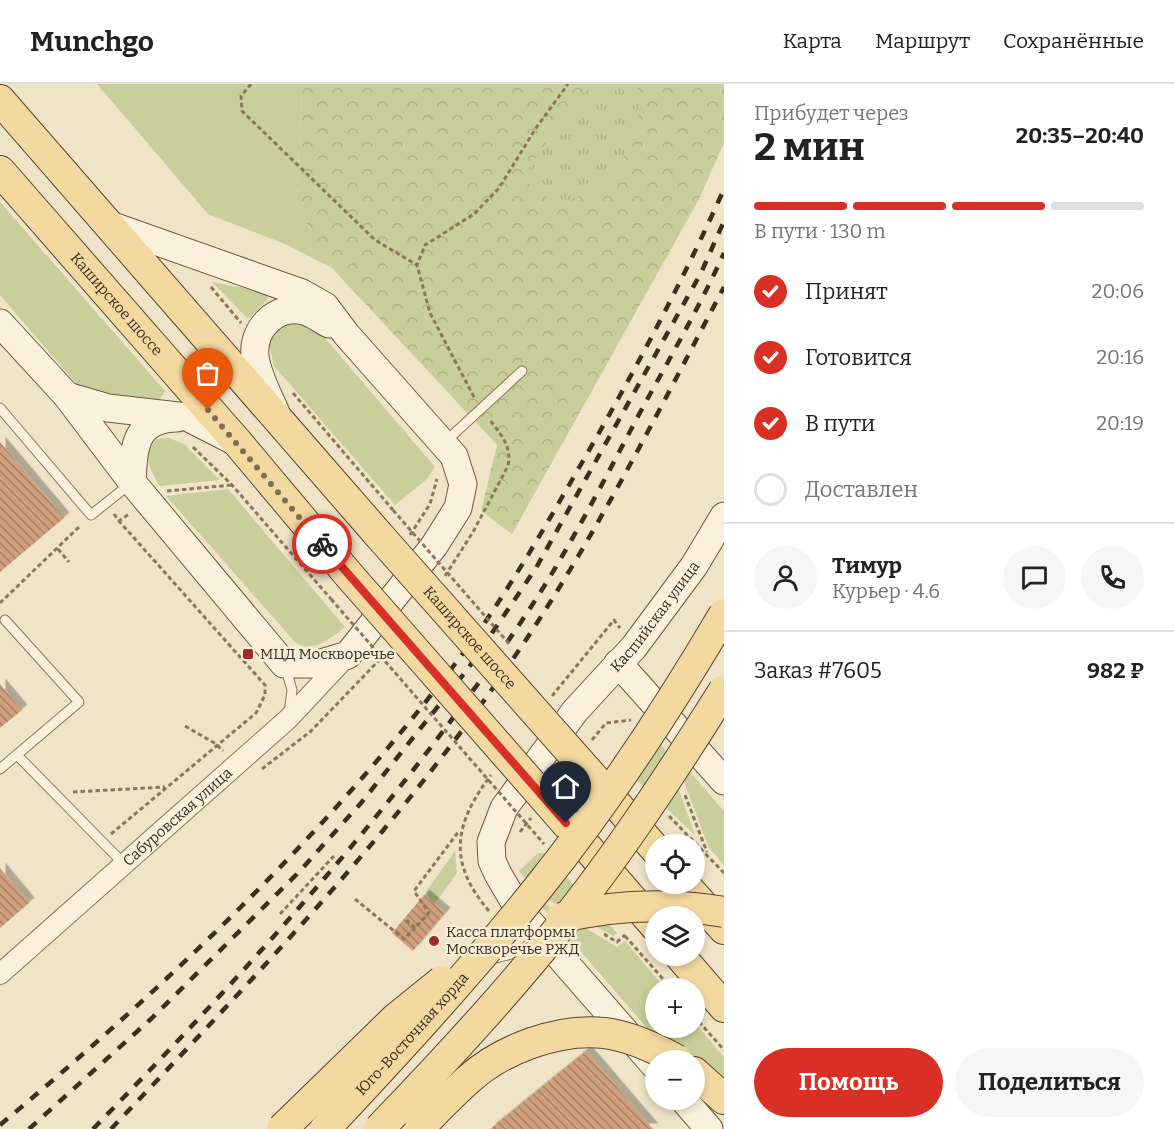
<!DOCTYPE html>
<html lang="ru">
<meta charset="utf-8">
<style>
body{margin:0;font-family:Bitter,serif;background:#f6f6f6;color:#222;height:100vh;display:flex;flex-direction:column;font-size:22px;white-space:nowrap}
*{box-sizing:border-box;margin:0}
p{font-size:20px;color:#767676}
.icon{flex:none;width:33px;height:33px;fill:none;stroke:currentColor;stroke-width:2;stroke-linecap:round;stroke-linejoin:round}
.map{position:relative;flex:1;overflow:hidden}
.sheet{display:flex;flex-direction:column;background:#fff;width:450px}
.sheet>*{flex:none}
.tools{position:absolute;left:645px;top:750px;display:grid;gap:12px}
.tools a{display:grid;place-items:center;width:60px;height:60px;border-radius:50%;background:#fff;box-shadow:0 3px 9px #0003;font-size:30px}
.pin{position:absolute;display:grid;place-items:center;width:51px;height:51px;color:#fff;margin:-62px -26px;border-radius:50% 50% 50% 0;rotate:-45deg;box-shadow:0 0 6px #0007}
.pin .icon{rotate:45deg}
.courier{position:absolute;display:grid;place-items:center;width:60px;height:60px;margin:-30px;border:4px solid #d93025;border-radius:50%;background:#fff;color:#222;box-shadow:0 2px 8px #0007}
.summary em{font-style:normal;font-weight:700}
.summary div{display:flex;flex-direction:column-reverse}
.summary{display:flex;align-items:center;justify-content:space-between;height:102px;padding:0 30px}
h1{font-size:39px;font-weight:700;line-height:45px}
.bar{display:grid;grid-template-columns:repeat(4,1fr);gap:9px 6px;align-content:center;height:72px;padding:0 30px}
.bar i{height:8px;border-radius:4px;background:#e0e0e0}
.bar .current{background:#d93025}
.bar p{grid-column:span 4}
.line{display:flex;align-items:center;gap:15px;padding:0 30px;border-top:2px solid #e0e0e0}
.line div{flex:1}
.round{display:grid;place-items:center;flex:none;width:63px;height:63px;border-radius:32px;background:#f6f6f6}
ol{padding:0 30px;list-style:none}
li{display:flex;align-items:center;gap:18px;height:66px}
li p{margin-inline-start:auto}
li .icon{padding:6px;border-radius:50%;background:#d93025;color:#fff;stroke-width:4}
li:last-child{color:#767676}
li i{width:33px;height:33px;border:3px solid #e0e0e0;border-radius:50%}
.primary-button{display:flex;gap:12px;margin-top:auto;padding:12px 30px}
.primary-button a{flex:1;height:69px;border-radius:36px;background:#d93025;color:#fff;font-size:24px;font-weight:700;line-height:69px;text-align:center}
.primary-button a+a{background:#f6f6f6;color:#222}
header{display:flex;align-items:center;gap:36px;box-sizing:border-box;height:84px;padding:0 30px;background:#fff;border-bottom:2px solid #e0e0e0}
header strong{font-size:28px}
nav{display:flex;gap:33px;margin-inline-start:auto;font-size:21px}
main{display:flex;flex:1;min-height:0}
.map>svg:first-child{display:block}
.green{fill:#c9cf9b}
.forest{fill:url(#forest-crowns)}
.park{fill:url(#park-tufts)}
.building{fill:url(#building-back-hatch);filter:url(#shadow)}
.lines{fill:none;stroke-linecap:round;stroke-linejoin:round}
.lane-casing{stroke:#8d765c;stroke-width:11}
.street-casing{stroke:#8d765c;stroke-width:22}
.secondary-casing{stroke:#6f573f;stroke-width:29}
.primary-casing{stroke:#5b4430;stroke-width:32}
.path{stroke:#8d765c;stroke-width:3;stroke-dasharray:4.5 3;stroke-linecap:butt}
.lane{stroke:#faf1dc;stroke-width:9}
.street{stroke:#faf1dc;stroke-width:20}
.secondary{stroke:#faf1dc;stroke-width:27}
.primary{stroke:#f3d9a0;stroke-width:30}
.rail{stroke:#3d2e20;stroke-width:4.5;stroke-dasharray:10 10;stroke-linecap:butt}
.primary-bridge-casing{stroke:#5b4430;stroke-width:32;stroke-linecap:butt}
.path-bridge{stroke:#8d765c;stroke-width:3;stroke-dasharray:4.5 3;stroke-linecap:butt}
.primary-bridge{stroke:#f3d9a0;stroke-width:30}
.done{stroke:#7c6e5b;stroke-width:6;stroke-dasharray:0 10.8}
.route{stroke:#d93025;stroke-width:8}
.poi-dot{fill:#9e2a2b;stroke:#f7eed8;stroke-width:2}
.labels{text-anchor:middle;stroke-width:5;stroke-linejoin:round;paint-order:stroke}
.street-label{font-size:15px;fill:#3d2e20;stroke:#f7eed8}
.poi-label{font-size:15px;fill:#3d2e20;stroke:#f7eed8;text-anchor:start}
</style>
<header>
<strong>Munchgo</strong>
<nav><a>Карта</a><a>Маршрут</a><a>Сохранённые</a></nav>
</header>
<main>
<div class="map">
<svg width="724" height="1045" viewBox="0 0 724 1045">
<defs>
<pattern id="forest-crowns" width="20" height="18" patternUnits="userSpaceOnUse" patternTransform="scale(1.5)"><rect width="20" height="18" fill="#c9cf9b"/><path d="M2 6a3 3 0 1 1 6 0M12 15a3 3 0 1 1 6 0" fill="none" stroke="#aeb285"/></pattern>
<pattern id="park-tufts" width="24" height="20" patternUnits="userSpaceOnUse" patternTransform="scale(1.5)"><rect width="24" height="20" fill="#c9cf9b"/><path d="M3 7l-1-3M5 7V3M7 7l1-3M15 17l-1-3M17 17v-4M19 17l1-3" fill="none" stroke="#aeb285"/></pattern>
<pattern id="building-back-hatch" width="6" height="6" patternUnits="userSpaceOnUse" patternTransform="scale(1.5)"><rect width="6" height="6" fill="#cf9f7d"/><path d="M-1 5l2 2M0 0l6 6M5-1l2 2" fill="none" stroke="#a98266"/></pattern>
<filter id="shadow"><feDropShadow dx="5.5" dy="-5.5" stdDeviation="0" flood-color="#0004"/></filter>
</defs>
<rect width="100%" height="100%" fill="#f0e4c8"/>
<path class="green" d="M97 0H307L302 11 296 119 332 184 285 160 208 130Z
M0 118 165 307 160 315 106 316 80 304 0 211Z
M212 198 269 209 267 216 248 235Z
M287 239H303L319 247 435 383 427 395 395 421 274 282 268 256 273 248Z
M169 354 184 360 220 396 160 402C149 384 142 372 156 355Z
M228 405 345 543C333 553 311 571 295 558L166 412Z
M641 646 664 664 695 751 618 679Z
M673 669 724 727V781L709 764Z
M455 767 457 789 433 822 426 808Z
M538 769H545L617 849 613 852 538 810 519 787Z
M539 816 617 863 625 857 665 904H656V944H694L695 939 724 973V1033L537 817Z"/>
<path class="forest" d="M307 0H724V59L699 115 512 450 481 427 497 361 332 184 296 119 302 10Z"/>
<path class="park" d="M590 0C602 0 620 0 631 0 658 8 623 81 610 94 601 104 571 115 557 122L522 93Z"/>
<path class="building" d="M0 358 64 434 0 488Z
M0 600 22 626 0 644Z
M0 784 29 819 0 844Z
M424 811 445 829 413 867 392 849Z
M586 967 653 1045H490Z"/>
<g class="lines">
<g class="lane-casing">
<path id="lane" d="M0 324 91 431 130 400
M445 358 522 287
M285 582 292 606 289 630
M17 671 124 780
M0 685 79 618 5 536
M496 874 519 868 530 860"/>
</g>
<g class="street-casing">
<g id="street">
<path id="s1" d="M0 890 288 635 346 573"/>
</g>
</g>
<g class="secondary-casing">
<g id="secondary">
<path d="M0 239 67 312 132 398 284 580H318L348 571 434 462 458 424 463 400 454 372 346 250 325 222 302 209 107 140"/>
<path d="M67 312 108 324 187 333 232 356"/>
<path d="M276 329C269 312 257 291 255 272 252 245 276 220 304 227 312 229 321 236 329 240"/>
<path d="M132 398C134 363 134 335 177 334"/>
<path d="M618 579 724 697"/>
<path id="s2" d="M656 983 519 826 498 790 492 777 491 758 504 724 575 627 634 563 694 482 724 432"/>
<path d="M684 1016 709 1045"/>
</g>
</g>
<g class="primary-casing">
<g id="primary">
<path d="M0 16 377 449"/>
<path id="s3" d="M0 87 238 359 348 490"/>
<path d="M599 700 656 766"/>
<path d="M566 739 656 843"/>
<path d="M684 800 724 845"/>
<path d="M680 872 724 923"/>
<path d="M694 988 724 1015"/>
</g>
</g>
<path class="path" d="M251 0 241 12 242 27 375 156 417 181
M211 203 241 239
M293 309 393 426
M474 313 430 229 417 181 425 161 474 130 499 104 536 44 568 0
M193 363 232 401 331 515
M167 407 232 401
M114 430 119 437 129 430
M410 451 430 420 437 395
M58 465 69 478
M445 492 473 448 508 382C512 362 501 351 490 336
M0 519 81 441
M552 612 614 536 620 544
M185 642 216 660 223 667
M592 656 606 639 631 636
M262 685 311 647 386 569
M73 708 165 703
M685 711 707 768
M669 732 724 789
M520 748 531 734
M111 750 256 629 265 611V601L119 437
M355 815 404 855 415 844
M489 827C447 778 454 740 491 691
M280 830 334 772
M406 836 415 844 429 829 414 807 459 747
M604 850 617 858 625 851
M625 852 671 904
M694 932 724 966"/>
<use href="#lane" class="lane"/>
<use href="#street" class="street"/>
<use href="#secondary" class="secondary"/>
<use href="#primary" class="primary"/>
<path class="rail" d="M0 1041C166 902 324 753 455 580 502 518 541 450 580 382 632 292 681 201 724 105
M29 1045 152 934 298 789 361 719 467 586 536 484 701 189 724 137
M93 1045C250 884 400 719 525 532 569 466 605 394 643 323 671 272 700 222 724 169
M111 1045C252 896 395 748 511 578 592 460 657 330 724 203"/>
<g class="primary-bridge-casing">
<g id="primary-bridge">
<path id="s4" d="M377 449 599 700"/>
<path d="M348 490 566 739"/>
<path d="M561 834C616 820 668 819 724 828"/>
<path d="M420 1043C436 1027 452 1010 469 995 502 965 559 944 604 949 630 952 655 964 677 976"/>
<path d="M282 1045 395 935 442 897"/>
<path id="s5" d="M325 1045C398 967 471 888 538 804 607 718 668 625 724 530"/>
<path d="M379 1045C435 987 490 928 541 866 609 785 668 695 724 606"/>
</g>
</g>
<path class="path-bridge" d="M393 426 511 562
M331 515 544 760"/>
<use href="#primary-bridge" class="primary-bridge"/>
</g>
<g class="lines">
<path class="done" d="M208 326 322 460"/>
<path class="route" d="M322 460 566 739"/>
</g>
<g class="poi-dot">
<rect x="242" y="564" width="12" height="12" rx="3"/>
<circle cx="434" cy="857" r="6"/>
</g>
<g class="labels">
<g class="street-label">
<text dy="5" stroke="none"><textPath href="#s3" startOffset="177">Каширское шоссе</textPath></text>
<text dy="5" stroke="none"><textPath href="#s2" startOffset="564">Каспийская улица</textPath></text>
<text dy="5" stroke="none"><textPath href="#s4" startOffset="140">Каширское шоссе</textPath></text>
<text dy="5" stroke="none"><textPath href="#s1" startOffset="237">Сабуровская улица</textPath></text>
<text dy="5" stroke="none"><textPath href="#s5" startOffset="129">Юго-Восточная хорда</textPath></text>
</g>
<g class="poi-label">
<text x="260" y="575">МЦД Москворечье</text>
<text x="446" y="853">Касса платформы<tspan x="446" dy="17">Москворечье РЖД</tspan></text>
</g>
</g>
</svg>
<div class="tools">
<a><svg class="icon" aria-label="locate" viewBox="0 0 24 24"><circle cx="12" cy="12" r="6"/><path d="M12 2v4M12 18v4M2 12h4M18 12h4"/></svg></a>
<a><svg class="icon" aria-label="layers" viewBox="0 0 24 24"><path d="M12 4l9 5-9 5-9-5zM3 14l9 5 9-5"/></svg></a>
<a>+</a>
<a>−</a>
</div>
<div class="pin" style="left:208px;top:326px;background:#ea580c"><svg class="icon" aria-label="bag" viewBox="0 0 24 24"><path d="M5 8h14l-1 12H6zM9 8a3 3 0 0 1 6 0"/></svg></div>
<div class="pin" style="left:566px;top:739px;background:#1f2937"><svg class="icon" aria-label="home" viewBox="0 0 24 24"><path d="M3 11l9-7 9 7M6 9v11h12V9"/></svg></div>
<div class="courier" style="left:322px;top:460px"><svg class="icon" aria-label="bike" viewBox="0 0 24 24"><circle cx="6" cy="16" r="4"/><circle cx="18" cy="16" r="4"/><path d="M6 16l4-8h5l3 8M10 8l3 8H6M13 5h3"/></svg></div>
</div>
<section class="sheet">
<div class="summary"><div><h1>2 мин</h1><p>Прибудет через</p></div><em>20:35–20:40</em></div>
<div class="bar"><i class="current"></i><i class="current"></i><i class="current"></i><i></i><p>В пути · 130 m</p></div>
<ol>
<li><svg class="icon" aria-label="check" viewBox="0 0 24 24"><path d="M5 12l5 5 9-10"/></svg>Принят<p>20:06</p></li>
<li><svg class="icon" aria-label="check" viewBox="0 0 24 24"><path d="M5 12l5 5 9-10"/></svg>Готовится<p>20:16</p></li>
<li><svg class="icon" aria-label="check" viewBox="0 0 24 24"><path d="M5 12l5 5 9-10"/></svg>В пути<p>20:19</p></li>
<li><i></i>Доставлен</li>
</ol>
<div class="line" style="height:108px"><a class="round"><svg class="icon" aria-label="person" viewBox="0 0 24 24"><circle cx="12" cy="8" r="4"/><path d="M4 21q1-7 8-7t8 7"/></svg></a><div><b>Тимур</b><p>Курьер · 4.6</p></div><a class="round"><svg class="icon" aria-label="chat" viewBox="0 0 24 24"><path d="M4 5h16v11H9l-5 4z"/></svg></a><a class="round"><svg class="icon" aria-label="phone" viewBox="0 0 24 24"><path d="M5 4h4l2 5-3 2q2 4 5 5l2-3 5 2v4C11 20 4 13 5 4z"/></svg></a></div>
<div class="line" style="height:78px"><div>Заказ #7605</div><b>982 ₽</b></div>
<div class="primary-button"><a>Помощь</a><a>Поделиться</a></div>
</section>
</main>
